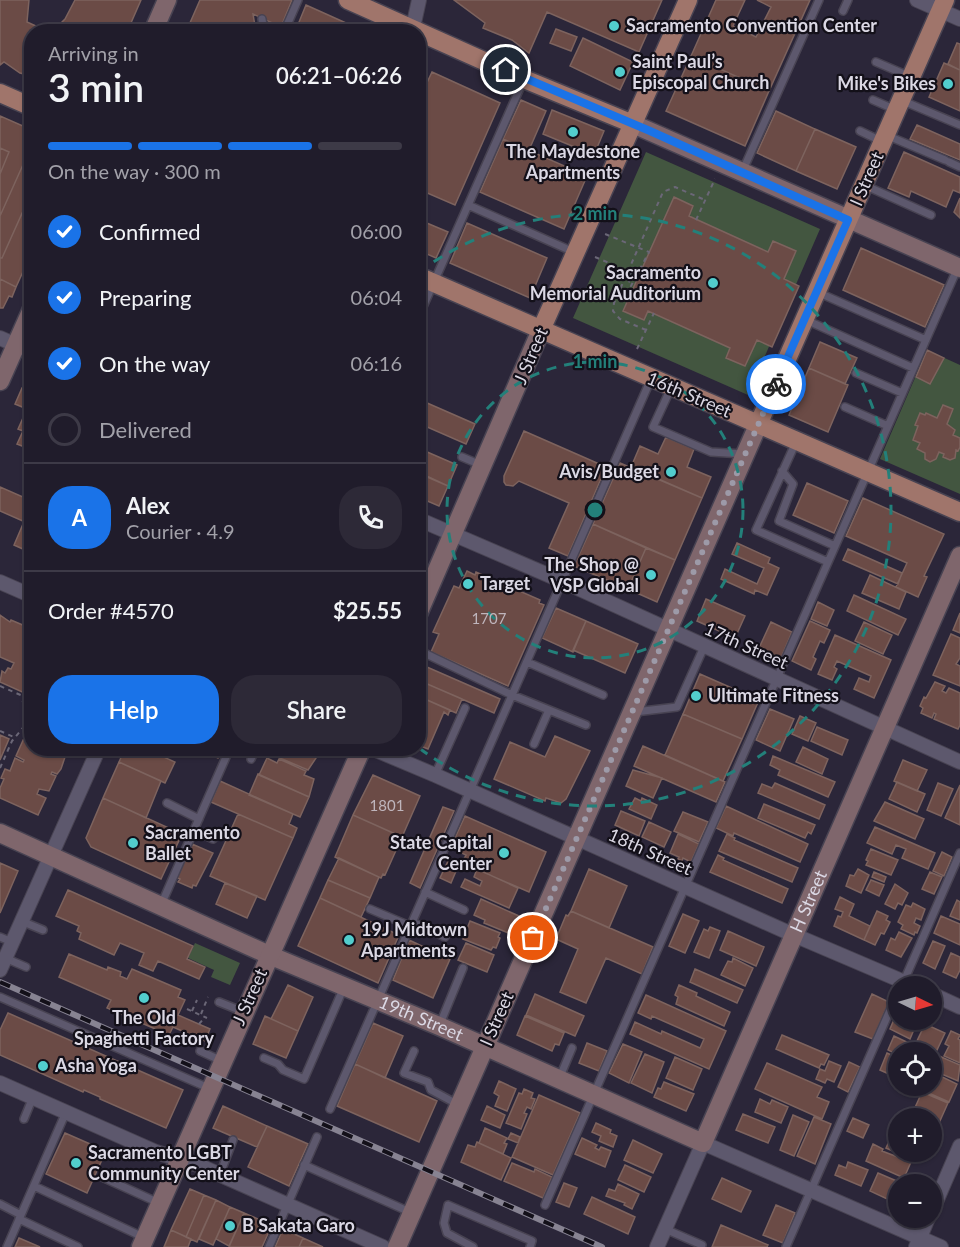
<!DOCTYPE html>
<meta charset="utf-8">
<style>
body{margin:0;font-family:Lato,sans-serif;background:#2d2937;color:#f1f3f6;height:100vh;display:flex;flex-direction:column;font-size:22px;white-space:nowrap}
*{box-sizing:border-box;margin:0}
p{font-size:20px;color:#a2a1a9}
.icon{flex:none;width:33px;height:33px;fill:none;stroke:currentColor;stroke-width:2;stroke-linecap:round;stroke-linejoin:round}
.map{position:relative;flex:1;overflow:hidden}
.sheet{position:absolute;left:24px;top:24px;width:402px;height:732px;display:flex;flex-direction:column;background:#201c2b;border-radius:24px;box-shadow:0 2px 4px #0004,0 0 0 2px #3d3a47}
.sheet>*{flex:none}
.needle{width:39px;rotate:95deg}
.tools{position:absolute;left:888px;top:976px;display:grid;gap:12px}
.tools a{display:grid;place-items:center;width:54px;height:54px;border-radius:50%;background:#201c2b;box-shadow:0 2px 4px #0004,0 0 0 2px #3d3a47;font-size:30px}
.pin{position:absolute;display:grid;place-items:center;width:51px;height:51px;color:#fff;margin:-26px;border:3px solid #fff;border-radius:50%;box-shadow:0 2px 6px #0007}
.courier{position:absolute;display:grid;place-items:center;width:60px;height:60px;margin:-30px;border:4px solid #1a73e8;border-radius:50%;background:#fff;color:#222;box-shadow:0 2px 8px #0007}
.head em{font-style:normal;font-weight:600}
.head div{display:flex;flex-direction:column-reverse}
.head{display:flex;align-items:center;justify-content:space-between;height:102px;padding:0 24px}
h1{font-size:39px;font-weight:600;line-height:45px}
.bar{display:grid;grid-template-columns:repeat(4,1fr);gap:9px 6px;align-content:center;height:72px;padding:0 24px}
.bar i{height:8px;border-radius:4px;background:#3d3a47}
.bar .on{background:#1a73e8}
.bar p{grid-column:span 4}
.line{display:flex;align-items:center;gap:15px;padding:0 24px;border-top:2px solid #3d3a47}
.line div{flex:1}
.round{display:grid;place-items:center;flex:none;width:63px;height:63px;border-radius:24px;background:#2d2937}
ol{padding:0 24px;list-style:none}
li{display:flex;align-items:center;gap:18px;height:66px}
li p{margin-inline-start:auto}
li .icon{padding:6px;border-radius:50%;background:#1a73e8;color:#fff;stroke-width:4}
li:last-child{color:#a2a1a9}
li i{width:33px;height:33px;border:3px solid #3d3a47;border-radius:50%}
.button{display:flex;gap:12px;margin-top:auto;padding:12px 24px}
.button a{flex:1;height:69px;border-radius:24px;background:#1a73e8;color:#fff;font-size:24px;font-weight:600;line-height:69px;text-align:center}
.button a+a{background:#2d2937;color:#f1f3f6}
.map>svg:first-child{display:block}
.green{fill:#435640}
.building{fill:#6b4b46;stroke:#7d635e;stroke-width:1.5}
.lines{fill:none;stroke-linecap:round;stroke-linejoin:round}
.lane-casing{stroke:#484352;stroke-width:10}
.street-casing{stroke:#484352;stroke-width:16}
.secondary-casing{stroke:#484352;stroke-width:21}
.primary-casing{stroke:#484352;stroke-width:21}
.path{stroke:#6b6777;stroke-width:2;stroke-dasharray:4.5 4.5;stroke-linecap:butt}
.lane{stroke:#5d586d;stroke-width:7}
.street{stroke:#5d586d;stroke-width:14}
.secondary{stroke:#7f666c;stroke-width:18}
.primary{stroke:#a0756b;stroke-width:18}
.rail-casing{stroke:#878392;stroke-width:6}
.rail{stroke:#131019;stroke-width:4;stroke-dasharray:11;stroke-linecap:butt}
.done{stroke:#9d9aa8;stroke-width:6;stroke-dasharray:0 10.8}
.route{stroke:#1a73e8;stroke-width:8}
.ring{fill:none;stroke:#23807a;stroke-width:3;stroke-dasharray:10 8}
.poi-dot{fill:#52cdcd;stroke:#131019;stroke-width:2}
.labels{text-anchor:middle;stroke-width:4.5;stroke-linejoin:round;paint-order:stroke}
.number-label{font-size:15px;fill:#bfb5bc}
.poi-label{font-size:18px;font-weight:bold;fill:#dbd8e4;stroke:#131019;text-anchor:start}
.street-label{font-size:18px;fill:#dbd8e4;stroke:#131019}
.centre{fill:#23807a;stroke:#131019;stroke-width:3}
.ring-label{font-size:18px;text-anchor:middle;font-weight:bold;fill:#23807a;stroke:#131019;stroke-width:4.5;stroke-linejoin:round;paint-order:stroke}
</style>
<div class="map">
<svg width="960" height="1247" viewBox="0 0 960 1247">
<rect width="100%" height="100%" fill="#2b2639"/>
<path class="green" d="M646 152 820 229 748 395 573 318Z
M927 350 960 365V494L880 459Z
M195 943 240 963 230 985 211 977 214 970 188 958Z"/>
<path class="building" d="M0 0H29L27 22 49 32H32V76L20 73 4 62 0 65Z
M75 0H141L127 32H52L65 19Z
M200 0H292L281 27 253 14 256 32H186Z
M454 0H662L639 52 547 12 529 53 512 40 483 28 485 23Z
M716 0H745L733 26 756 37 771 7 757 0H810L769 91 691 56Z
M306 5 366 32H295Z
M556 29 577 37 571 51 550 43Z
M583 38 633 62 620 90 570 66Z
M957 43 960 44V70L948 64Z
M691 56 769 91 745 146 666 111Z
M944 63 960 70V111L929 97Z
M432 72 500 103 455 205 418 189V102Z
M521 100 546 111 529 150 503 139Z
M552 110 604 131 594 155 543 134Z
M776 111 815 129 796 171 757 153Z
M0 116 32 130V252L16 287 0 279Z
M917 125 960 144V160L910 139Z
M815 129 856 147 837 189 796 171Z
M503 139 587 176 564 229 480 192Z
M0 148 9 152 0 174Z
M904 152 960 177V193L953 190 946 207 911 191 909 197 888 188Z
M26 158 32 161V191L2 258H0V216Z
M674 197 693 206 689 216 768 252 773 241 796 251 784 279 799 286 772 347 757 340 745 366 726 358 730 348 648 311 644 320 623 311Z
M960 198V218L954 212Z
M422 221 448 232 436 258 418 250V226Z
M467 223 547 258 530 298 450 263Z
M861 248 944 285 925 327 843 290Z
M0 279 16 287 12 297 9 296 3 308H0Z
M820 342 857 358 845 384 809 368Z
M927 350 944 358 930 384 916 377Z
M809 368 848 385 828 432 789 415Z
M22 388 32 392V450L17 444 23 431 18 429 23 418 26 419 28 411H26L27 409 15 404Z
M418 399 475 424 466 444 418 423Z
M943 405 953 409 947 424 955 430 953 435 960 438V447L958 451 956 450 955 458 950 460 943 457 944 454 939 452 936 459 930 462 925 459V453L917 449 920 443 913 440 918 426 915 425 920 413 925 415 926 413 937 418Z
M524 431 606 467 568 556 549 548 569 503 519 481 513 486 506 485 504 482V476Z
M666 437 694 449 687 467 711 477 702 498 631 467 640 446 658 454Z
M418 448 457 465 448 486 418 472Z
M620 463 702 498 675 560 593 524Z
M418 473 448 486 439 506 418 497Z
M807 483 848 501 834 533 793 515Z
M0 487 32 501V525L0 511Z
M863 498 944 534 924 576 927 577 918 597 896 587 907 563 846 536Z
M23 524 32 528V553L14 545Z
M593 524 646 548 628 589 574 566Z
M737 543 770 558 768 563 779 568 767 595 755 590 754 594 721 579 725 569 757 584 764 568 732 554Z
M646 548 675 560 657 602 628 589Z
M848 549 902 573 898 584 843 560Z
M467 571 475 575 476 572 540 600 539 603 544 605 508 686 431 652 439 634 433 632 454 586 459 588Z
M870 575 906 592 899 609 862 593Z
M854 595 906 619 898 635 847 611Z
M706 599 745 616 735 638 697 621Z
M818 602 834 610 827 626 811 619Z
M556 608 586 621 573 652 542 638Z
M960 613V633L953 630Z
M0 615 10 622 11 620 25 626 23 632 32 636V689L29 695 0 682 2 671 5 673 8 668 11 669 14 663 0 657Z
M586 621 638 644 625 673 573 650Z
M810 621 830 630 824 643 820 641 813 657 816 659 811 670 792 661Z
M771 622 792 632 781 658 759 648Z
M864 622 892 635 883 654 855 641Z
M951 634 960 638V658L956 664 960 666V686L933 675Z
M835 635 891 660 874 698 854 689 859 678 869 682 871 676 837 661 834 667 837 669 832 680 818 674Z
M420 664 500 699 494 713 418 680Z
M700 674 759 700 742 739 683 714Z
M418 680 462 699 456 713 418 696Z
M935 682 945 686 942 691 946 693 949 688 960 693V725L958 729 934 719 936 714 934 713 932 718 921 713 923 708 920 706 924 697 926 698Z
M418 696 450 710 448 715 444 712 428 749 418 745Z
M770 709 794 719 780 751 756 740Z
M683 714 742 739 723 781 665 755Z
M800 716 816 723 808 741 792 734Z
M29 727 32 729V748H68L61 769 57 774 52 772 51 774 56 776 49 791 39 789 37 794 46 798 38 815 0 798V788L4 779 1 778 5 769 10 771 15 758 23 762 24 760 16 756Z
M817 727 848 740 842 755 811 741Z
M0 735 9 739 0 760Z
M555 736 590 751 566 799 561 803 546 798 545 801 494 779 510 742 545 757Z
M643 746 725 782 716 802 634 766Z
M803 747 828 759 822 774 796 762Z
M125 748H144L175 762 165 783 119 762Z
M197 748H222L218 758Z
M284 748H305L315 754 316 758 308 770 280 758Z
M773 756 835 782 828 797 778 775 780 770 770 765Z
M267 758 277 763 279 759 306 771 304 775 314 779 309 797 259 775Z
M903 760 927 770 917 791 894 781Z
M119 762 161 781 146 818 103 798Z
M633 770 662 778 653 798 626 786Z
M258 774 309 797 300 817 249 795Z
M373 775 420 796 402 837 353 815Z
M220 781 293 814 289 824 297 828 293 838 211 802Z
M897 782 925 794 917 812 889 799Z
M775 783 825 805 819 819 758 793 762 784 772 788Z
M938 783 953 789 941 816 927 810Z
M960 785V825L945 818Z
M103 798 182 834 161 879 91 847 86 838Z
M635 798 641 801 642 798 657 805 651 819 629 809Z
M885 802 924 819 915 839 874 821Z
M764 804 815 825 811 834 808 832 805 838 758 818Z
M726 806 808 844 800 862 734 833 733 836 716 828Z
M443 807 454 811 420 888 410 883Z
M621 811 645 821 639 836 615 825Z
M683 812 708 822 699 842 674 831Z
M238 814 293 838 265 900 210 876Z
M353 815 402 837 385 875 383 874 381 878 335 857Z
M465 816 546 852 529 892 462 863 466 855 453 849 457 842 454 840Z
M649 822 671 832 664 847 642 837Z
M875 827 935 853 928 869 902 858 906 849 896 845 892 854 867 843Z
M678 834 699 844 691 862 683 858 682 861 678 859 679 857 670 853Z
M727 834 735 838 734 840 798 868 792 882 719 851Z
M192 844 213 853 196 886 193 885 192 888 178 882 180 879 176 877Z
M871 849 898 860 891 875 866 865 868 861 866 860Z
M942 852 952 857 944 876 933 871Z
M718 855 724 858 723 860 788 889 782 903 710 872Z
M339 858 379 877 370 898 328 880Z
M449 859 459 864 451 883 440 878Z
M0 863 18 871 0 913Z
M477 869 518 888 509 908 461 887 465 879 480 886 482 881 474 877Z
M589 869 627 886 609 928 571 911Z
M858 869 869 875 861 893 846 886 850 875 854 876Z
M874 872 886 877 884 882 872 877Z
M930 872 942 877 934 894 922 889Z
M328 880 370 898 361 917 320 898Z
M871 880 884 885 879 896 866 890Z
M225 883 257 896 247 918 216 904Z
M895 884 908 893 902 905 898 903 895 909 885 904Z
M68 890 193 946 187 959 205 967 199 979 158 961 153 971 139 965 144 953 120 943 114 955 79 939 81 933 77 931 79 926 56 916Z
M840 897 854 904 849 916 870 926 864 940 834 926 838 916 841 917 843 912 835 909Z
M320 898 399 935 378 983 298 946Z
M481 899 519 916 511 934 484 923 485 920 474 915Z
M957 900 960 902V920L950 916Z
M913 903 925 909 921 920 916 918 914 923 920 926 917 933 915 932 914 935 901 929 903 925 898 922 906 905 911 907Z
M571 911 653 947 642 974 606 958 586 1003 560 992 578 949 556 939 566 915 568 916Z
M877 911 888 916 886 920 890 922 884 934 881 933 875 945 864 940Z
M683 914 699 921 685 953 669 946Z
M941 916 960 924V945L934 933Z
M470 921 500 933 498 937 500 938 496 948 493 947 491 950 463 939Z
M710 927 720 931 709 958 694 952 704 929 708 931Z
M728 931 764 947 756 966 720 950Z
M899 932 912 938 901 957 886 950 891 938 895 940Z
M409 940 450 959 433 998 393 980Z
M933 941 945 946 935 969 923 963Z
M466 943 494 955 487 972 458 960Z
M951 953 960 957V970L956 978 943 972Z
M69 954 107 970 108 967 121 972 120 976 127 979 132 969 181 990 178 997 185 1000 178 1015 210 1029 205 1041 173 1027 169 1035 107 1008 111 1000 59 977Z
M733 958 753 968 745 986 721 975 728 961 732 962Z
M695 969 743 990 737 1003 690 982Z
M288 985 313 997 298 1031 271 1019Z
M679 985 697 993 696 996 730 1012 724 1026 676 1004 678 997 675 995Z
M535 994 584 1016 575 1036 526 1015Z
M872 994 889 1002 873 1039 855 1032Z
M646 995 726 1031 709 1069 630 1034 635 1022 661 1034 662 1031 700 1048 704 1039 652 1016 651 1019 638 1013Z
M898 1010V1020H918L910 1039 890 1029Z
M8 1013 183 1090 166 1128 100 1099V1097L84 1090 83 1092 0 1055V1030Z
M265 1016 298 1031 286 1058 253 1044Z
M525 1016 564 1033 559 1045 555 1044 552 1051 517 1035Z
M373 1023 403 1036 385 1078 355 1064Z
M925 1024 945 1033 937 1050 917 1041Z
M951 1031 960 1035 958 1039 960 1040V1063L944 1056 949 1046 945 1044Z
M782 1035 829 1055 824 1065 821 1064 819 1068 776 1049Z
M894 1036 911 1044 906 1053H898V1055L888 1050Z
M587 1043 607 1051 599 1071 579 1063Z
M623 1044 642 1052 629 1083 609 1073Z
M887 1053 898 1058V1078L880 1070Z
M932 1053 960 1065 958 1081 932 1070Z
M645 1054 664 1062 652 1093 631 1083Z
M675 1057 702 1069 693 1090 666 1078Z
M829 1061 841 1066 834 1082 827 1079 825 1083 816 1079 820 1069 825 1071Z
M849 1062 860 1067 848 1092 838 1087Z
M767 1063 822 1087 817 1097 829 1102 822 1119 755 1089Z
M355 1064 437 1101 419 1142 337 1106Z
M932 1072 957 1084 949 1102 924 1091 926 1086H932Z
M499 1081 516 1089 507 1111 495 1106 499 1096 494 1093Z
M664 1082 694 1094 686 1111 654 1097 658 1088 661 1089Z
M524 1089 533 1093 531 1098 535 1099 531 1109 527 1107 524 1113 527 1114 521 1129 506 1123 519 1093 522 1094Z
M922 1092 948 1103 939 1123 913 1112Z
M539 1095 580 1113 553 1175 512 1157Z
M760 1099 770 1104 772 1100 788 1107 781 1123 755 1112Z
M223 1106 267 1126 257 1147 213 1128Z
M487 1106 505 1115 500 1128 481 1120Z
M743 1114 775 1127 768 1143 736 1130Z
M793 1115 809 1122 794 1156 780 1150Z
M814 1117 831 1124 815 1164 797 1156Z
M853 1118 869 1125 863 1138 847 1131Z
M596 1123 611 1130 610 1133 617 1136 613 1147 599 1141 601 1136 592 1132Z
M932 1123 938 1126 932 1141Z
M267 1126 308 1144 289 1186 248 1167Z
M485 1128 507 1138 504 1143 507 1144 503 1154 479 1143Z
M65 1133 106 1151 87 1193 46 1174Z
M511 1133 520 1137 518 1143 508 1139Z
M892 1135 898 1138V1152H919L916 1161 886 1148Z
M582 1138 597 1145 595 1148 599 1150 601 1147 611 1151 605 1167 575 1154Z
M633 1140 662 1154 653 1173 624 1160Z
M477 1142 511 1158 501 1180 461 1162 468 1145 475 1147Z
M873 1144 883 1149 882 1151 911 1162 904 1178 866 1161Z
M848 1162 868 1170 861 1186 835 1175 839 1165 846 1168Z
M512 1163 534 1172 535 1169 552 1177 543 1198 504 1181Z
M625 1165 651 1177 644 1192 618 1180Z
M878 1173 906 1185H898V1204L870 1191Z
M722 1178 751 1191 741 1212 712 1199Z
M564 1183 577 1188 569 1207 556 1202Z
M618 1184 639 1194 632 1209 624 1205 625 1203 606 1196 609 1189 615 1191Z
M190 1189 204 1195 186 1237 171 1230Z
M204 1195 216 1200 197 1242 186 1237Z
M592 1197 635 1217 628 1234 584 1214Z
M216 1200 230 1207 213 1245 199 1239Z
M776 1205 795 1213 783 1243 763 1235Z
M230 1207 244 1213 229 1246 216 1239Z
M244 1213 272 1225 262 1247H229Z
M721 1225 768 1245 767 1247H712Z
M283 1229 303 1238 299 1247H275Z
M171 1230 191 1239 188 1247H164Z
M19 1238 40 1247H15Z
M303 1238 323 1247H299Z"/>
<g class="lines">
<g class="lane-casing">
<path id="lane" d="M843 11 848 0
M262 19 263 25 269 32
M284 32 298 0
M876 62 911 77
M873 100 896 110
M903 101 960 125
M860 131 881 141
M886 135 945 160
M949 162 960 167
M743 170 819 0
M864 185 931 215
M468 205 576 253
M817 292 926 340
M418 318 524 79
M806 320 913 368
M856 373 902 393
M671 388 653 427 711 452 743 454
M845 407 888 426
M796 442 756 530 828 562
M462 457 481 465
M782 471 793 484 779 521 835 546
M418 650 512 695 586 725
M527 662 603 695
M635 712 677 707 704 647
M534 744 549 710
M251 759 256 748
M435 775 465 708
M167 803 199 819
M194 830 213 839
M425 892 464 910
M161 905 230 748
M370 909 410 926
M21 921 43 930
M412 922 445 937
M0 937 12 942
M5 958 26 967
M903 983 960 853
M0 997 211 1089
M219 1002 244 1012
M440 1024 463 968
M200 1051 222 1061
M414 1051 404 1073 428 1082 431 1090 457 1104
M264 1058 278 1064 283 1070 304 1079 344 987
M559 1079 572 1048
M330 1109 651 379
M24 1119 33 1097
M304 1165 412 1213
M220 1174 233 1140
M104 1178 159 1203
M34 1186 143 1237
M0 1204 21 1215
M545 1205 958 267
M19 1219 78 1247
M665 1229 702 1245
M7 1247 66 1112
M269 1247 317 1137
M473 1247 447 1233 444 1223 448 1205 532 1241 530 1247
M786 1247 898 992"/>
</g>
<g class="street-casing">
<path id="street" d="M917 0 960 19
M412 32 419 0
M0 338 32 352
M418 519 562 581 960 762
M0 582 32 596
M371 748 435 775 787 932 916 987
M0 970 99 748
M932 994 960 1007
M0 1083 156 1152 198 1165 383 1247
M932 1211 960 1146
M657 1247 703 1143 941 1247
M916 1247 928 1218"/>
</g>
<g class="secondary-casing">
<g id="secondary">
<path d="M153 32 167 0"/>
<path d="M633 124 960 268"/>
<path d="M0 381 32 309"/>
<path d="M418 614 541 330"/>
<path id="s1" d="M0 833 269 955 439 1026 703 1143 960 556"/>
<path d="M141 1247 362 748"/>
<path d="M397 1247 758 425"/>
</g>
</g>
<g class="primary-casing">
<path id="primary" d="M348 0 524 79 633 124
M0 93 32 107
M418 276 960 512
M541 330 688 0
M758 425 945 0"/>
</g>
<path class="path" d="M696 220 715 179
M595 257 628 271 632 275 628 284 631 286 636 276 633 274 636 267 640 269 649 252 605 234
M646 330 620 319 613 311 614 303 663 192 675 187 705 200
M637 349 654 313
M0 686 32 700
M22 701 32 705
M0 731 14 737
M0 768 12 741 26 724 32 705
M187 1009 207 1018
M192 1011 197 1000
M201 1014 208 997
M199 1024 205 1017"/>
<use href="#lane" class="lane"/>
<use href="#street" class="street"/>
<use href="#secondary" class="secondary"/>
<use href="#primary" class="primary"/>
<g class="rail-casing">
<path id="rail" d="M0 982 602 1247"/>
</g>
<use href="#rail" class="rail"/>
</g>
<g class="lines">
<path class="done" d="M533 938 776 384"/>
<path class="route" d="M506 70 650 131 848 220 776 384"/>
</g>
<g class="ring">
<circle cx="595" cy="510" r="148"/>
<path d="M419 272A296 296 0 1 1 419 748"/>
</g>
<g class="poi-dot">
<circle cx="614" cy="26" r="6"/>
<circle cx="620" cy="72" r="6"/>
<circle cx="948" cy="84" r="6"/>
<circle cx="573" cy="132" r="6"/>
<circle cx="713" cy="283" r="6"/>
<circle cx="671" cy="472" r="6"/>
<circle cx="651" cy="575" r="6"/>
<circle cx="468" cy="584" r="6"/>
<circle cx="696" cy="696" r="6"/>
<circle cx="133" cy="843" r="6"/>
<circle cx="504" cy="853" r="6"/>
<circle cx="349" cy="940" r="6"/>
<circle cx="144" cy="998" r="6"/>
<circle cx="43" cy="1066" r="6"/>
<circle cx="76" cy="1163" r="6"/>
<circle cx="230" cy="1226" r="6"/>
</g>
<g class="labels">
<g class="number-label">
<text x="489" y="624">1707</text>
<text x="387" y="811">1801</text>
</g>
<g class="poi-label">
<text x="626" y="32">Sacramento Convention Center</text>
<text x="632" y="68">Saint Paul’s<tspan x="632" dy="21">Episcopal Church</tspan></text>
<text x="936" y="90" text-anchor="end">Mike's Bikes</text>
<text x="573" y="158" text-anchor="middle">The Maydestone<tspan x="573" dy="21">Apartments</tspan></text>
<text x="701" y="279" text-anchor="end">Sacramento<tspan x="701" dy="21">Memorial Auditorium</tspan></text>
<text x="659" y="478" text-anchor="end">Avis/Budget</text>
<text x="639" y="571" text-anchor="end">The Shop @<tspan x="639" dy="21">VSP Global</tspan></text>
<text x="480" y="590">Target</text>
<text x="708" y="702">Ultimate Fitness</text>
<text x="145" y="839">Sacramento<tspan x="145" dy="21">Ballet</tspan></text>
<text x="492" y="849" text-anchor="end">State Capital<tspan x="492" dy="21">Center</tspan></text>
<text x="361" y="936">19J Midtown<tspan x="361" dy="21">Apartments</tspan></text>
<text x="144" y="1024" text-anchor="middle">The Old<tspan x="144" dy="21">Spaghetti Factory</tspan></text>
<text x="55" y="1072">Asha Yoga</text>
<text x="88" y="1159">Sacramento LGBT<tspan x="88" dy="21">Community Center</tspan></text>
<text x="242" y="1232">B Sakata Garo</text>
</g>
<g class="street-label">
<text transform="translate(867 179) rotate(-66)" y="6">I Street</text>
<text transform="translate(531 356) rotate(-67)" y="6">J Street</text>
<text transform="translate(689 395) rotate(23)" y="6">16th Street</text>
<text transform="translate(746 646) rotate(24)" y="6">17th Street</text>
<text transform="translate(650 852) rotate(24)" y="6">18th Street</text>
<text dy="6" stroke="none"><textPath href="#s1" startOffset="1032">H Street</textPath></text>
<text transform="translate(250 997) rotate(-66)" y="6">J Street</text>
<text dy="6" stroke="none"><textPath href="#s1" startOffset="460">19th Street</textPath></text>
<text transform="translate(497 1019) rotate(-66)" y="6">I Street</text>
</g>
</g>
<circle cx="595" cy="510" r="9" class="centre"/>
<g class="ring-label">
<text x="595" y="220">2 min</text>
<text x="595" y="368">1 min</text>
</g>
</svg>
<div class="tools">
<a><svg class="needle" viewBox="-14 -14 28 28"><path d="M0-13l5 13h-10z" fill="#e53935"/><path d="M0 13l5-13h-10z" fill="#a2a1a9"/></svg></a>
<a><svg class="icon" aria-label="locate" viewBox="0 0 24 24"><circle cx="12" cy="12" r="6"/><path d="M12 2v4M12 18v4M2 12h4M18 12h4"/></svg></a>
<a>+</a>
<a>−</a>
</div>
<div class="pin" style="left:533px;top:938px;background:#ea580c"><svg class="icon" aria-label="bag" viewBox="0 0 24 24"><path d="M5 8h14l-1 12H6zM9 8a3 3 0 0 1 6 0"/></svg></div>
<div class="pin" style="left:506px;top:70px;background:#1f2937"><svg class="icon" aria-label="home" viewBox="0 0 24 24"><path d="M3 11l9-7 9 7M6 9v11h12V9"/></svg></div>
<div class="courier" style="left:776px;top:384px"><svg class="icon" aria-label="bike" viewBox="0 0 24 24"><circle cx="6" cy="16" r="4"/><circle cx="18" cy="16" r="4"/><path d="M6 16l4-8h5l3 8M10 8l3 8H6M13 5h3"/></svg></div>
<section class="sheet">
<div class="head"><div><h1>3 min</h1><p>Arriving in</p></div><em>06:21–06:26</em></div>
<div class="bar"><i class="on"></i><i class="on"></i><i class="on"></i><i></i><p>On the way · 300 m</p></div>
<ol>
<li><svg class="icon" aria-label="check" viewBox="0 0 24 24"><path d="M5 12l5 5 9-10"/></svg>Confirmed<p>06:00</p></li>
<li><svg class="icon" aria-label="check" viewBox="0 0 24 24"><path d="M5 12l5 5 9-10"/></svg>Preparing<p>06:04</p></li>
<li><svg class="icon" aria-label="check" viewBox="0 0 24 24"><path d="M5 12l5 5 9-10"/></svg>On the way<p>06:16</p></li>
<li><i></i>Delivered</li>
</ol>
<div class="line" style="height:108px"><b class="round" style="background:#1a73e8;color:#fff">A</b><div><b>Alex</b><p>Courier · 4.9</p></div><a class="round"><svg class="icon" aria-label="phone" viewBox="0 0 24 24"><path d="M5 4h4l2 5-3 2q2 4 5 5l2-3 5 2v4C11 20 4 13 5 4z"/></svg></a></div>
<div class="line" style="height:78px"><div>Order #4570</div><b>$25.55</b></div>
<div class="button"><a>Help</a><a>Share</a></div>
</section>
</div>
